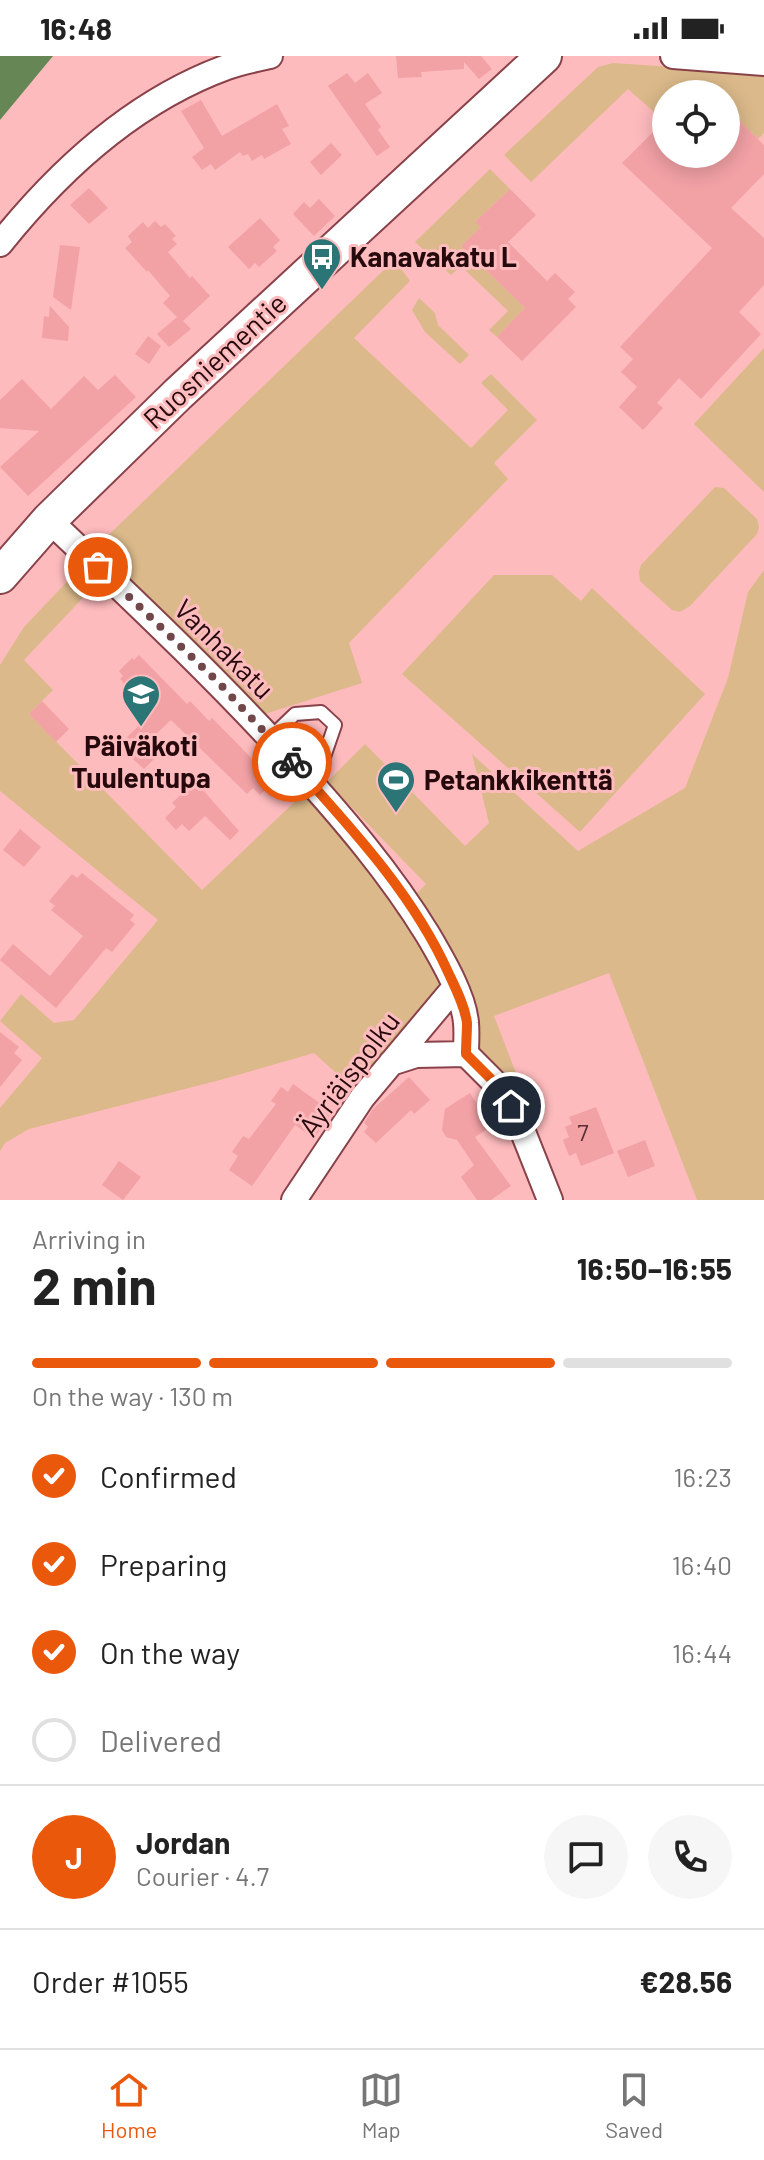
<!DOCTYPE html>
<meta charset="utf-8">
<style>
body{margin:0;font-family:Barlow,sans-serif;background:#f6f6f6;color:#222;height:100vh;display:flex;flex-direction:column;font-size:30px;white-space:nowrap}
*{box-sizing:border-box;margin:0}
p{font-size:26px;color:#767676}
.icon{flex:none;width:44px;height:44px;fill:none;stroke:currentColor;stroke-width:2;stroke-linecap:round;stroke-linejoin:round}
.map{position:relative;height:1144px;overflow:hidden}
.drawer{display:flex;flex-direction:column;background:#fff;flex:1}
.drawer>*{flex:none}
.buttons{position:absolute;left:652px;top:24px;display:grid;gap:16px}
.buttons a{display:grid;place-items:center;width:88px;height:88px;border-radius:50%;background:#fff;box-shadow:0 4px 20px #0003;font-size:40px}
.pin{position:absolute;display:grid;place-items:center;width:68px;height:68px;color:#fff;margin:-34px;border:4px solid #fff;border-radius:50%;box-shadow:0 2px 8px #0007}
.courier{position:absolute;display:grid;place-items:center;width:80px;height:80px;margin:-40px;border:6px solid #ea580c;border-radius:50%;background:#fff;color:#222;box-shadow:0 2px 10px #0007}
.summary em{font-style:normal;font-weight:700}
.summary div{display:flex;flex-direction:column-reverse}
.summary{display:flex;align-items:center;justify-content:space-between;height:136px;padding:0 32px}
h1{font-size:52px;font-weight:700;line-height:60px}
.bar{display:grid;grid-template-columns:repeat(4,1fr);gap:12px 8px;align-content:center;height:96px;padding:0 32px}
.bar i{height:10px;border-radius:6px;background:#e0e0e0}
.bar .selected{background:#ea580c}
.bar p{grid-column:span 4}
.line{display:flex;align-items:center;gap:20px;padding:0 32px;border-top:2px solid #e0e0e0}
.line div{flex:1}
.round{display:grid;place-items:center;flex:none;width:84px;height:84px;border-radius:42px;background:#f6f6f6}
ol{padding:0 32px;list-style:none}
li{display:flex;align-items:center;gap:24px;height:88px}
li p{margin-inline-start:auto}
li .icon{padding:8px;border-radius:50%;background:#ea580c;color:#fff;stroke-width:4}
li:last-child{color:#767676}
li i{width:44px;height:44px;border:4px solid #e0e0e0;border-radius:50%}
.status{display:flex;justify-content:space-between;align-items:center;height:56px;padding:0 40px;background:#fff;direction:ltr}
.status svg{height:22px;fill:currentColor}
.tab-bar{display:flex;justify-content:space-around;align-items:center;height:112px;border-top:2px solid #e0e0e0;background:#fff;font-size:22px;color:#767676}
.tab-bar a{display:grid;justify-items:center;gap:4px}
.tab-bar .selected{color:#ea580c}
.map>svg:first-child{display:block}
.green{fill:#dbb98a}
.water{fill:#668755}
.building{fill:#f2a1a5}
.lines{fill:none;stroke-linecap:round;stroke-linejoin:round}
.service-casing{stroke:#894249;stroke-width:16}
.minor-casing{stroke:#894249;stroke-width:28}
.secondary-casing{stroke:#894249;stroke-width:38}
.service{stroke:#fff;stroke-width:12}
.minor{stroke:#fff;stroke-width:24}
.secondary{stroke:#fff;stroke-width:34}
.done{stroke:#71474a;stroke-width:8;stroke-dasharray:0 14.4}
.route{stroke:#ea580c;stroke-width:10}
.labels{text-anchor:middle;stroke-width:6;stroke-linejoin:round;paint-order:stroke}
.number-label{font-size:24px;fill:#582f32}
.poi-label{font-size:28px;font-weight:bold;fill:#25090c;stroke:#febbbe;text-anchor:start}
.street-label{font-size:28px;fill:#25090c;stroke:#febbbe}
</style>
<div class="status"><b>16:48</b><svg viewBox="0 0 49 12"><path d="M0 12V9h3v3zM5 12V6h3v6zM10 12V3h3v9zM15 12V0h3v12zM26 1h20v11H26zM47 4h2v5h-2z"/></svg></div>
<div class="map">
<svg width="764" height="1144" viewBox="0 0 764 1144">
<rect width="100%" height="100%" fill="#febbbe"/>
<path class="green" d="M613 7 764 17V77L758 83 726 52V38H712L702 28 692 38H666V63L664 65 628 33 531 126 504 99 598 11Z
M490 113 510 133 476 165 481 171 461 190 525 252 497 281 489 274 508 255 461 210 451 219 415 186Z
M391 207 402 214 410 225 354 282 471 392 508 354 481 327 491 318 537 364 494 407 508 423 349 587 362 627 265 658 94 493Z
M419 242 435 257 438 269 469 299 460 308 425 276 412 254Z
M764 292V436L694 368Z
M715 431 724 432 757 463 759 471 757 478 690 550 680 556 672 554 640 525 639 516 641 509Z
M78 514 97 527 24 604 53 634 29 658 202 834 304 737 369 807 446 930 354 1033 314 997 220 1024 29 1073 5 1087 0 1095V1052L42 1002 0 965 21 938 54 967 74 964 158 864 0 735V609L24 571Z
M764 514V1144H697L609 917 494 960 526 1043 477 991 475 951 416 838 426 828 327 726 365 688 465 790 489 767 472 698 578 795 685 732 728 622 748 536Z
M494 519H552L581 545 592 532 705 638 580 776 402 618Z"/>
<path class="water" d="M0 0H53L0 64Z"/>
<path class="building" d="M396 0H481L492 13 479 23 464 6V13L421 16 422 21 398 22Z
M347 17 355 27 368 17 382 37 365 48 381 71 378 74 390 91 377 100 328 30Z
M201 44 222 80 277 48 289 70 282 73 291 88 264 103 262 99 252 105 248 98 243 100 240 96 215 114 211 108 202 114 192 101 204 92 181 55Z
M726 52 764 89V118L731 152 764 182V229L739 256 761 278 701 343 679 322 657 347 663 352 643 374 619 351 637 331 621 316 633 303 620 291 712 192 622 107 666 63V98H700L711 108 720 98H726Z
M331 87 342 99 321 119 310 106Z
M89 132 108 152 89 168 70 149Z
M510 133 536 159 508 186 547 225 555 217 575 236 568 243 576 251 522 305 497 281 525 252 461 190 481 171 475 166Z
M319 143 335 160 314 180 293 158 304 146 310 152Z
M260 162 280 184 273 191 277 195 259 211 255 207 249 213 228 191Z
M155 165 161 171 165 168 176 180 172 183 177 188 168 196 190 222 192 220 210 240 183 265 191 273 169 291 157 278 177 261 163 247 170 240 148 214 147 216 125 192 132 186 128 180 143 166 148 172Z
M60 189 80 191 71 254 53 241Z
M50 250 69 271 68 285 42 282 44 260 49 261Z
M148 280 161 290 149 308 135 298Z
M115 319 136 341 28 440 0 411 39 375 0 372V344L22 323 51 353 84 320 98 334Z
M139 599 187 648 190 645 209 665 212 662 274 725 260 739 253 732 247 738 171 664 155 679 166 691 144 713 125 696 130 691 125 687 129 684 127 681 148 661 130 641 134 637 120 623 123 620 119 615 132 602 134 604Z
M42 645 69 673 56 686 29 658Z
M195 725 239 775 230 784 205 760 189 775 182 768 176 774 165 762 176 751 172 747Z
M20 773 41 791 24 811 3 794Z
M82 817 134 859 130 864 135 868 112 896 106 892 56 952 0 904 13 888 50 920 83 880 51 854 55 850 49 845 72 818 77 822Z
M0 976 19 991 14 997 22 1004 0 1031Z
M409 1021 430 1044 414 1058 411 1054 376 1087 364 1076 368 1071 364 1067 373 1053Z
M293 1028 332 1056 314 1082 295 1069 252 1130 229 1114 238 1100 232 1096 243 1080 249 1083 276 1048 271 1045 281 1031 288 1036Z
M470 1037 492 1070 475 1081 511 1130 491 1144H477L461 1121 474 1109 457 1084 446 1081 442 1074 445 1053Z
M596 1051 614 1097 581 1110 576 1097 569 1100 563 1084 569 1081 565 1071 572 1068 569 1061Z
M645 1084 655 1110 628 1121 617 1095Z
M119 1105 141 1121 123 1144 102 1129Z"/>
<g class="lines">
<g class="service-casing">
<path id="service" d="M270 682 295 658 321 656 335 669 314 730"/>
</g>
<g class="minor-casing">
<path id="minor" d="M673 0 764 7
M0 188C60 113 136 44 227 11 241 6 256 3 270 0
M49 464C132 543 216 622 294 708 343 762 390 817 428 879 442 903 464 940 466 967 467 977 466 988 466 998L502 1034 519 1066 550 1144
M391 1007 416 999 466 998
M294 1144 362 1042 455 931"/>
</g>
<g class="secondary-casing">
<path id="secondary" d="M0 520 49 464 178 338 544 0"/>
</g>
<use href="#service" class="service"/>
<use href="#minor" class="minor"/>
<use href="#secondary" class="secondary"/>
</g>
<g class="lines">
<path class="done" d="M98 511 219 627 292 706"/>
<path class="route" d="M292 706C349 770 412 836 448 916 455 931 465 950 467 967 467 977 466 988 466 998L502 1034 511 1050"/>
</g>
<defs>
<g id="bus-pin" transform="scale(2)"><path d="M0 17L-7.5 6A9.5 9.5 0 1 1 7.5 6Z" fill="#2b7576" stroke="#febbbe"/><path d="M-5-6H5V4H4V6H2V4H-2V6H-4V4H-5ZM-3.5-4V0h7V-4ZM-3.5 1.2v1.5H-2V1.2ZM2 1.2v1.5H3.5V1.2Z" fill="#fff"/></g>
<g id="school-pin" transform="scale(2)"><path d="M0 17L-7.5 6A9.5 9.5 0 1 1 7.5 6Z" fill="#2b7576" stroke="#febbbe"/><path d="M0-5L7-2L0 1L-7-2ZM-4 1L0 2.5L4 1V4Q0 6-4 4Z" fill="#fff"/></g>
<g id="stadium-pin" transform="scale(2)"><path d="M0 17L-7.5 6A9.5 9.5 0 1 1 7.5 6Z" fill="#2b7576" stroke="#febbbe"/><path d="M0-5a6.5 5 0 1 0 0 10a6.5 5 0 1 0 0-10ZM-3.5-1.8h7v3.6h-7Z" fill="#fff"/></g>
</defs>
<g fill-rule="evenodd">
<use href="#bus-pin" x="322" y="201"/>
<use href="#school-pin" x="141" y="638"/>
<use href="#stadium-pin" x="396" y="724"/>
</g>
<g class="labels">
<g class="number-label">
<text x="583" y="1085">7</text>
</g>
<g class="poi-label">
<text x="350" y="211">Kanavakatu L</text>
<text x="141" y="700" text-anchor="middle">Päiväkoti<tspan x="141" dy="32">Tuulentupa</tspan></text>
<text x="424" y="734">Petankkikenttä</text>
</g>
<g class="street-label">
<text transform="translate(215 305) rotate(-43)" y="10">Ruosniementie</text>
<text transform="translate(224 593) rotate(45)" y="10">Vanhakatu</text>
<text transform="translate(349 1018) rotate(-53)" y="10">Äyriäispolku</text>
</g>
</g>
</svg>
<div class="buttons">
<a><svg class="icon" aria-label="locate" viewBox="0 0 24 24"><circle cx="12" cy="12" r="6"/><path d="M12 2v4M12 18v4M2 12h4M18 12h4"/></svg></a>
</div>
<div class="pin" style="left:98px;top:511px;background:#ea580c"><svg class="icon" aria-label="bag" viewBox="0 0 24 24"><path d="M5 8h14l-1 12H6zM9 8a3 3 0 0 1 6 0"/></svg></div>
<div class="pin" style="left:511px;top:1050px;background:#1f2937"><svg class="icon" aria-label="home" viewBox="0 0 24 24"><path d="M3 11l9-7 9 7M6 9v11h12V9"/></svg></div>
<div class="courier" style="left:292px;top:706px"><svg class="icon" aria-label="bike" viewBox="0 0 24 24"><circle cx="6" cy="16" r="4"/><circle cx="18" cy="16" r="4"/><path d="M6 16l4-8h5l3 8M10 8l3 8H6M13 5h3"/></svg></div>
</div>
<section class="drawer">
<div class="summary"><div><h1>2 min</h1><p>Arriving in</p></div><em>16:50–16:55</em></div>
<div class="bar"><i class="selected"></i><i class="selected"></i><i class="selected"></i><i></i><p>On the way · 130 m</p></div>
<ol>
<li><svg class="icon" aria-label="check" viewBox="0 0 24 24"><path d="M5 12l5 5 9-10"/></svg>Confirmed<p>16:23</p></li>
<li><svg class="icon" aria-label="check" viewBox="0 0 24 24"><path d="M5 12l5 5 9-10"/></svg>Preparing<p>16:40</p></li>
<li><svg class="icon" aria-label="check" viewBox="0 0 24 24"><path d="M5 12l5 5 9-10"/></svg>On the way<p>16:44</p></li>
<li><i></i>Delivered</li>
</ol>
<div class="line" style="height:144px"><b class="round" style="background:#ea580c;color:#fff">J</b><div><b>Jordan</b><p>Courier · 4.7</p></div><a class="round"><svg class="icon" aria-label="chat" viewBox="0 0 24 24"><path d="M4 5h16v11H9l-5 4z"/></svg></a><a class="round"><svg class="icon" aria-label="phone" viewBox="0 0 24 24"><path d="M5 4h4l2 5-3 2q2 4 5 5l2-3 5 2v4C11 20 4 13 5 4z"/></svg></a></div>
<div class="line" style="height:104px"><div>Order #1055</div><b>€28.56</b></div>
</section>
<nav class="tab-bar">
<a class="selected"><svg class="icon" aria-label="home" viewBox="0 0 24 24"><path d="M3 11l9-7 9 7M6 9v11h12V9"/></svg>Home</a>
<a><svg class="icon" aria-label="map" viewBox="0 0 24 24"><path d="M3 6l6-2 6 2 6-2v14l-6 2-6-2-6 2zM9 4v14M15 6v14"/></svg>Map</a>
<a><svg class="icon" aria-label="saved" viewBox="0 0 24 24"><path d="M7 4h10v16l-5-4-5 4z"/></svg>Saved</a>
</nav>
